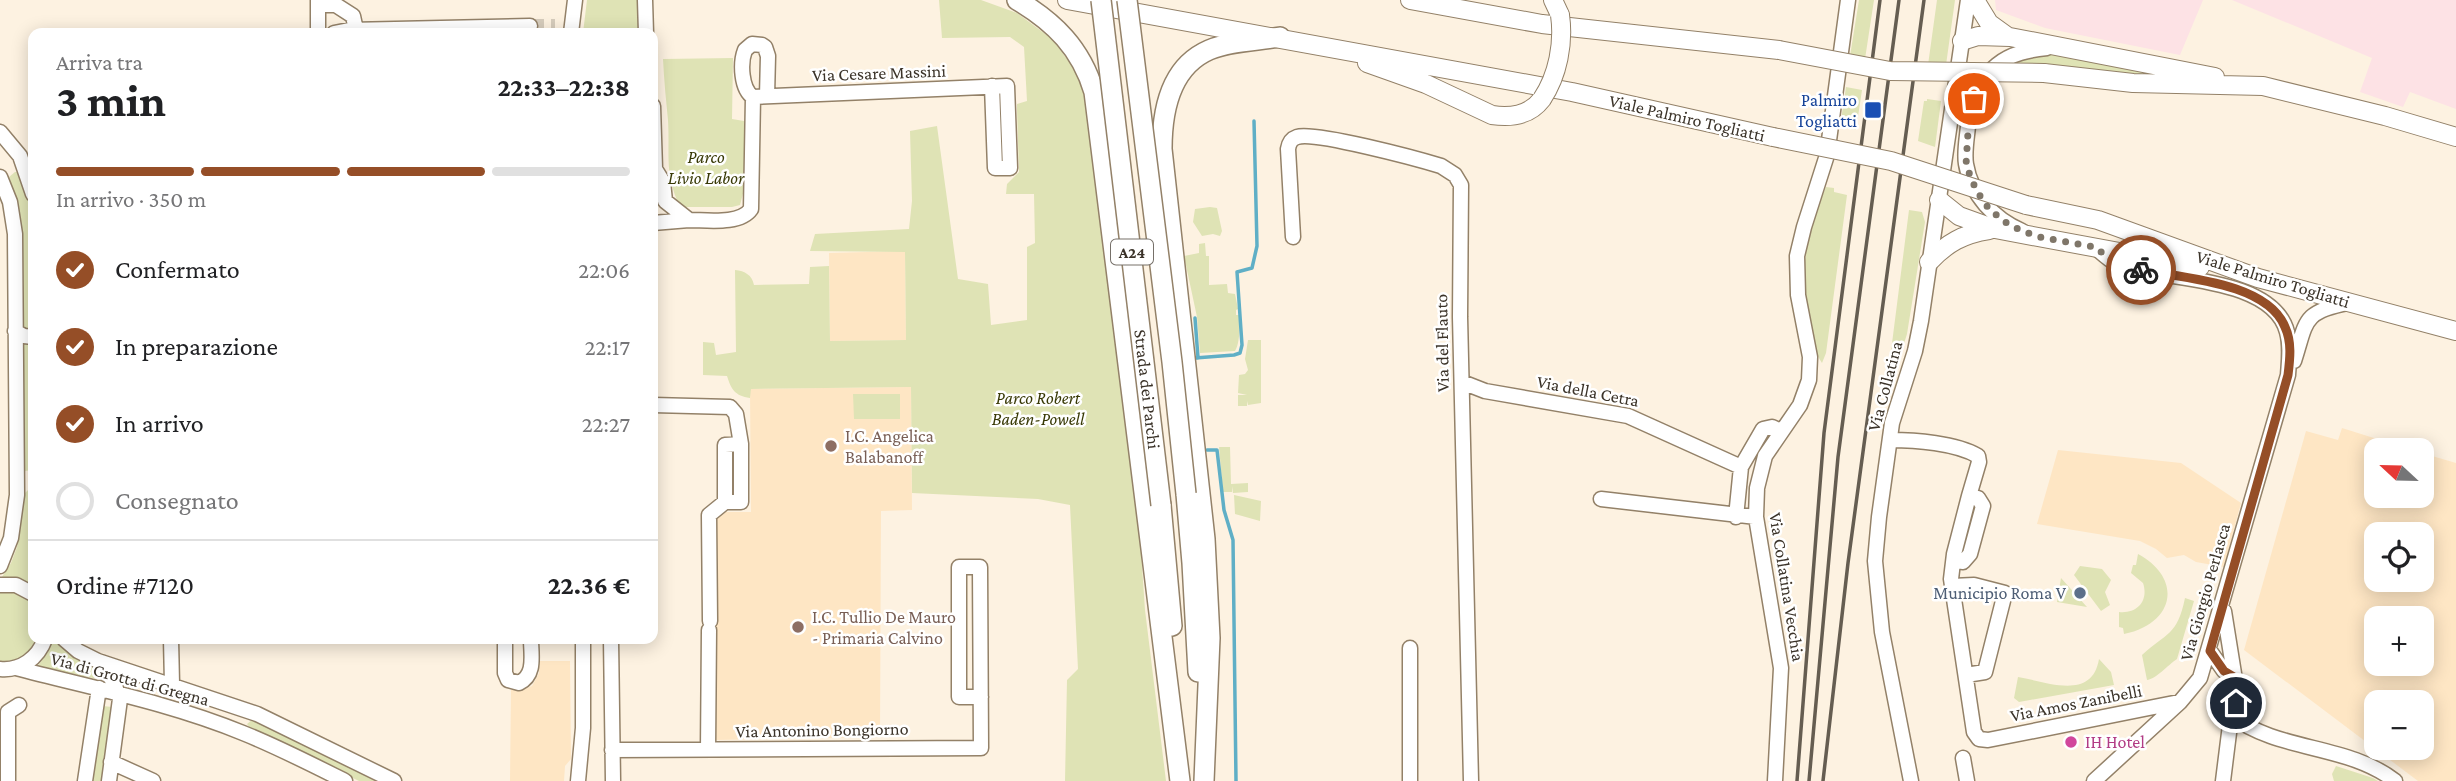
<!DOCTYPE html>
<html lang="it">
<meta charset="utf-8">
<style>
body{margin:0;font-family:"Crimson Pro",serif;background:#f2f2f2;color:#202124;height:100vh;display:flex;flex-direction:column;font-size:26px;white-space:nowrap}
*{box-sizing:border-box;margin:0}
p{font-size:23px;color:#757577}
.icon{flex:none;width:38px;height:38px;fill:none;stroke:currentColor;stroke-width:2;stroke-linecap:round;stroke-linejoin:round}
.map{position:relative;flex:1;overflow:hidden}
.details{position:absolute;left:28px;top:28px;width:630px;height:616px;display:flex;flex-direction:column;background:#fff;border-radius:14px;box-shadow:0 4px 18px #0003}
.details>*{flex:none}
.needle{width:46px;rotate:292deg}
.fabs{position:absolute;left:2364px;top:438px;display:grid;gap:14px}
.fabs a{display:grid;place-items:center;width:70px;height:70px;border-radius:14px;background:#fff;box-shadow:0 4px 18px #0003;font-size:35px}
.pin{position:absolute;display:grid;place-items:center;width:60px;height:60px;color:#fff;margin:-30px;border:4px solid #fff;border-radius:50%;box-shadow:0 2px 7px #0007}
.courier{position:absolute;display:grid;place-items:center;width:70px;height:70px;margin:-35px;border:5px solid #954e27;border-radius:50%;background:#fff;color:#222;box-shadow:0 2px 9px #0007}
.overview em{font-style:normal;font-weight:700}
.overview div{display:flex;flex-direction:column-reverse}
.overview{display:flex;align-items:center;justify-content:space-between;height:119px;padding:0 28px}
h1{font-size:46px;font-weight:700;line-height:52px}
.bar{display:grid;grid-template-columns:repeat(4,1fr);gap:10px 7px;align-content:center;height:84px;padding:0 28px}
.bar i{height:9px;border-radius:5px;background:#e0e0e0}
.bar .active{background:#954e27}
.bar p{grid-column:span 4}
.line{display:flex;align-items:center;gap:18px;padding:0 28px;border-top:2px solid #e0e0e0}
.line div{flex:1}
ol{padding:0 28px;list-style:none}
li{display:flex;align-items:center;gap:21px;height:77px}
li p{margin-inline-start:auto}
li .icon{padding:7px;border-radius:50%;background:#954e27;color:#fff;stroke-width:4}
li:last-child{color:#757577}
li i{width:38px;height:38px;border:4px solid #e0e0e0;border-radius:50%}
.map>svg:first-child{display:block}
.built{fill:#fee6c4;fill-rule:evenodd}
.industrial{fill:#fde2e5}
.green{fill:#dfe3b5}
.lines{fill:none;stroke-linecap:round;stroke-linejoin:round}
.stream{stroke:#5fafc6;stroke-width:3.5}
.minor-tunnel{stroke:#d6ccbc;stroke-width:14;stroke-dasharray:14 7;stroke-linecap:butt}
.minor-casing{stroke:#938168;stroke-width:17}
.major-casing{stroke:#938168;stroke-width:20}
.highway-casing{stroke:#938168;stroke-width:22}
.minor{stroke:#fff;stroke-width:14}
.major{stroke:#fff;stroke-width:18}
.highway{stroke:#fff;stroke-width:19}
.rail{stroke:#655d51;stroke-width:3.5}
.major-bridge-casing{stroke:#938168;stroke-width:20;stroke-linecap:butt}
.highway-bridge-casing{stroke:#938168;stroke-width:22;stroke-linecap:butt}
.major-bridge{stroke:#fff;stroke-width:18}
.highway-bridge{stroke:#fff;stroke-width:19}
.done{stroke:#7f7669;stroke-width:7;stroke-dasharray:0 12.6}
.route{stroke:#954e27;stroke-width:9}
.transit-dot{fill:#1a4fb4;stroke:#fff;stroke-width:2.5}
.education-dot{fill:#8d6e63;stroke:#fff;stroke-width:2.5}
.service-dot{fill:#5c6f8a;stroke:#fff;stroke-width:2.5}
.hotel-dot{fill:#d1479c;stroke:#fff;stroke-width:2.5}
.labels{text-anchor:middle;stroke-width:5;stroke-linejoin:round;paint-order:stroke}
.shield{fill:#fff;stroke:#767069;stroke-width:2}
.shield-label{font-size:16px;font-weight:bold;fill:#3b3329}
.street-label{font-size:18px;fill:#3b3329;stroke:#fff}
.transit-label{font-size:18px;fill:#164399;stroke:#fff;text-anchor:end}
.park-label{font-size:18px;font-style:italic;fill:#383905;stroke:#fff}
.education-label{font-size:18px;fill:#785e54;stroke:#fff;text-anchor:start}
.service-label{font-size:18px;fill:#4e5e75;stroke:#fff;text-anchor:end}
.hotel-label{font-size:18px;fill:#b23c85;stroke:#fff;text-anchor:start}
</style>
<div class="map">
<svg width="2456" height="781" viewBox="0 0 2456 781">
<rect width="100%" height="100%" fill="#fdf2e1"/>
<path class="built" d="M905 251 906 340 830 341 829 253Z
M911 387 912 510 881 511 880 737 716 740 714 517 717 512H751L750 389Z
M2342 428 2412 450H2376V495H2422V453L2456 463V781H2418L2244 650 2306 431 2338 440ZM2376 534H2422V579H2376ZM2376 618H2422V663H2376ZM2376 702H2422V747H2376Z
M2058 450 2181 463 2241 503 2224 567 2196 562 2184 555 2167 558 2156 549 2140 541 2037 524Z
M539 661H570L571 759 565 766 564 781H510L511 690H522L532 686 539 673Z"/>
<path class="industrial" d="M1995 0H2203L2180 55 2045 28 1996 10Z
M2232 0H2456V109L2410 92 2403 107 2360 92 2372 58Z"/>
<path class="green" d="M587 0H637L639 33H583Z
M939 0H981L1017 13 1052 39 1079 75 1094 122 1137 492 1145 610 1166 781H1065L1067 680 1078 669 1070 505 1038 499 912 493 911 387 751 389 750 398C735 396 731 389 727 376L703 375V342L714 343 716 355 736 352 735 270C745 271 752 275 754 285L809 284 810 267 829 266 830 341 906 340 905 252 810 251 815 234 909 229 912 201 910 131 937 126 958 279 988 284 991 325 1027 320V247L1035 243 1034 194H1006L1007 184 1019 172 1017 110V104L1027 101 1024 47 1010 37 942 38Z
M1859 0H1874L1865 59 1850 56Z
M1937 0H1955L1946 65H1928Z
M2052 53 2182 77 2131 78 2003 64 2010 60Z
M733 58 732 119 744 121V190L740 205 732 207H680C664 172 670 156 668 120 666 100 664 80 663 59Z
M1846 87 1862 90 1856 130 1840 127Z
M1927 99 1941 101 1935 147 1918 141 1924 101H1927Z
M15 172H19C40 221 33 278 33 330L23 329C23 277 27 226 9 177Z
M1826 187 1834 188V192L1847 195 1826 353 1822 363C1815 353 1814 343 1811 332 1797 278 1805 237 1826 187Z
M1210 207 1217 208 1222 231 1220 236 1213 234 1202 236 1193 222 1195 209Z
M1909 210 1922 212 1925 222 1907 334 1884 406Z
M1205 243 1206 256H1209V285L1227 284 1228 293 1235 294 1238 309 1236 310V315H1239C1240 324 1240 344 1235 351L1200 353 1197 317 1184 256 1199 253V244Z
M1248 340H1261V403L1248 405 1247 401V406H1238V395H1247L1238 393 1239 375 1245 374 1248 370 1245 359Z
M23 343H33V470L25 471Z
M853 394H900V419H854Z
M1219 447H1230L1231 484 1248 483V492L1233 493 1232 486V492H1223Z
M29 489 33 490V587L22 579 0 580 11 563 17 547 24 494Z
M1234 495 1261 501 1260 521 1235 514Z
M2138 554C2184 579 2174 624 2124 634L2123 628 2119 627V612C2137 614 2149 601 2143 583L2131 573 2133 565H2136Z
M2080 566 2102 569 2111 580 2105 592 2110 605 2101 611 2074 575Z
M2061 578 2087 607 2057 602Z
M0 591H13L33 602V639H40C31 654 19 664 0 662Z
M2185 598 2194 601 2177 659C2168 665 2156 679 2147 680L2142 655C2167 632 2177 636 2185 598Z
M53 639 70 655 97 668 103 680 37 667 48 652Z
M2099 659 2111 672 2114 685 2019 702 2014 698 2018 677C2048 682 2092 701 2099 659Z
M103 706 112 707 101 781H93Z
M253 719 379 781H359L250 728 247 724Z
M2336 766 2373 778 2378 781H2334L2332 774Z"/>
<g class="lines">
<path class="stream" d="M1195 318 1198 358
M1195 358 1234 355 1240 353 1242 345 1237 272 1252 268 1257 246 1254 121
M1207 450H1217L1224 510 1233 540 1236 781"/>
<path class="minor-tunnel" d="M530 26H555"/>
<g class="minor-casing">
<path id="minor" d="M318 0V33
M645 0 646 33
M318 5H336L353 16 356 30
M334 33 349 30 530 26
M571 33 575 0
M753 97C741 89 740 63 745 50L752 44 762 45 765 47 768 56 767 96
M653 106 655 169 653 172
M0 132 20 156 33 194
M0 177 10 202 15 234 17 495 11 538 0 566
M689 220C707 220 740 225 751 209L753 97 1007 86 1010 168H995L992 86
M653 223 689 220 665 201 663 182 655 169
M2022 231C1994 219 1971 195 1966 164 1964 152 1967 138 1968 126 1971 104 1979 79 1997 65 2012 53 2029 50 2047 48
M1293 237 1288 149C1289 143 1291 139 1297 137 1314 131 1418 159 1441 166L1455 175 1461 185 1460 317 1471 781
M15 331 24 336 33 337
M2294 361C2307 321 2302 312 2348 303
M1462 382 1485 391 1628 416 1741 467
M653 405 730 407 736 414 741 444
M1890 440C1915 440 1956 443 1978 456L1979 462 1969 496
M1969 496 1978 498 1983 506 1970 554 1963 562 1957 560 1954 554Z
M1601 499 1756 517
M1736 517 1741 467 1763 429 1772 427 1781 431
M1954 554 1951 579 1974 732 1979 739 1988 740 2179 702
M0 585H16L33 594
M1952 586 1974 585 2005 593 1985 672 1966 675
M710 621 709 515 725 502H741V444L725 445V502
M64 639 78 651 98 661 257 714 394 781
M171 639 172 684
M505 639V673L508 680 519 683C536 675 531 655 531 639
M611 639 613 781
M2210 651 2224 671 2234 677
M98 661 113 681 120 699 109 781
M16 668C92 688 170 703 243 733 278 747 311 764 345 781
M0 669C21 671 38 658 45 639
M2232 716C2279 752 2348 744 2395 781
M612 750 981 748 980 567H959V697H981
M708 750 709 630
M1963 758 1967 781
M111 762 153 781
M8 781V712L19 705
M85 781 99 688
M578 781 583 728V639
M1410 781V648
M1775 781 1781 668 1756 517 1757 488 1765 456 1800 405 1809 380 1810 357 1798 295 1797 256 1804 227 1827 155 1848 0
M1911 781 1882 632 1875 561 1879 517 1892 423 1915 351 1921 321 1968 0
M2094 781 2180 702 2200 678 2288 375C2289 360 2291 346 2287 332 2275 285 2194 280 2154 273 2143 271 2128 270 2117 264 2109 260 2103 254 2096 248
M2223 781 2230 725 2237 692 2224 611"/>
</g>
<g class="major-casing">
<path id="major" d="M1067 0 1572 92 1773 137
M1410 0 1542 24 1779 50
M1553 0 1560 15
M1975 0 1989 23 2007 36
M1962 41 1978 36 2010 37 2215 77
M1367 63 1426 84 1492 115C1512 118 1530 115 1542 99
M2044 73 2133 83 2263 86 2385 116 2456 137
M1939 200 1959 216 1995 229 2200 267
M2026 205 2098 220 2258 278 2456 331
M1929 262C1947 243 1963 234 1989 230"/>
</g>
<g class="highway-casing">
<path id="highway" d="M1017 0C1054 22 1081 48 1094 92L1180 781
M1186 494 1192 563 1198 672
M1161 505 1172 626
M1204 781 1210 638 1205 539 1162 149C1162 111 1170 67 1209 50 1230 41 1257 41 1280 37"/>
</g>
<use href="#minor" class="minor"/>
<use href="#major" class="major"/>
<use href="#highway" class="highway"/>
<path class="rail" d="M1797 781 1824 433 1880 0
M1809 781 1838 457 1899 0
M1823 781 1848 563 1924 0"/>
<g class="major-bridge-casing">
<path id="major-bridge" d="M1779 50 1890 71 2044 73
M1542 99C1558 75 1564 43 1560 15
M1773 137 1891 161 2026 205"/>
</g>
<g class="highway-bridge-casing">
<g id="highway-bridge">
<path id="s1" d="M1101 0 1161 505"/>
<path d="M1127 0 1172 362 1186 494"/>
</g>
</g>
<use href="#major-bridge" class="major-bridge"/>
<use href="#highway-bridge" class="highway-bridge"/>
</g>
<g class="lines">
<path class="done" d="M1974 99 1969 116 1966 165 1976 190 1989 209 2005 222 2022 231 2040 237 2095 247 2116 264 2141 270"/>
<path class="route" d="M2141 270C2182 278 2267 282 2285 327 2292 342 2290 359 2288 375L2210 651 2224 671 2234 677 2237 692 2236 703"/>
</g>
<rect class="transit-dot" x="1864" y="101" width="18" height="18" rx="3.5"/>
<g class="education-dot">
<circle cx="831" cy="446" r="7"/>
<circle cx="798" cy="627" r="7"/>
</g>
<circle class="service-dot" cx="2080" cy="593" r="7"/>
<circle class="hotel-dot" cx="2071" cy="742" r="7"/>
<g class="labels">
<rect class="shield" x="1111" y="239.5" width="42" height="25" rx="5"/>
<g class="shield-label">
<text x="1132" y="258">A24</text>
</g>
<g class="street-label">
<text transform="translate(879 73) rotate(-2)" y="6">Via Cesare Massini</text>
<text transform="translate(1687 118) rotate(13)" y="6">Viale Palmiro Togliatti</text>
<text transform="translate(2273 279) rotate(17)" y="6">Viale Palmiro Togliatti</text>
<text transform="translate(1442 343) rotate(-91)" y="6">Via del Flauto</text>
<text transform="translate(1885 386) rotate(-75)" y="6">Via Collatina</text>
<text dy="6" stroke="none"><textPath href="#s1" startOffset="392">Strada dei Parchi</textPath></text>
<text transform="translate(1588 391) rotate(11)" y="6">Via della Cetra</text>
<text transform="translate(1787 587) rotate(81)" y="6">Via Collatina Vecchia</text>
<text transform="translate(2205 592) rotate(-74)" y="6">Via Giorgio Perlasca</text>
<text transform="translate(130 679) rotate(15)" y="6">Via di Grotta di Gregna</text>
<text transform="translate(2076 703) rotate(-11)" y="6">Via Amos Zanibelli</text>
<text transform="translate(822 730) rotate(-1)" y="6">Via Antonino Bongiorno</text>
</g>
<g class="transit-label">
<text x="1857" y="106">Palmiro<tspan x="1857" dy="21">Togliatti</tspan></text>
</g>
<g class="park-label">
<text x="706" y="163">Parco<tspan x="706" dy="21">Livio Labor</tspan></text>
<text x="1038" y="404">Parco Robert<tspan x="1038" dy="21">Baden-Powell</tspan></text>
</g>
<g class="education-label">
<text x="845" y="442">I.C. Angelica<tspan x="845" dy="21">Balabanoff</tspan></text>
<text x="812" y="623">I.C. Tullio De Mauro<tspan x="812" dy="21">- Primaria Calvino</tspan></text>
</g>
<g class="service-label">
<text x="2066" y="599">Municipio Roma V</text>
</g>
<g class="hotel-label">
<text x="2085" y="748">IH Hotel</text>
</g>
</g>
</svg>
<div class="fabs">
<a><svg class="needle" viewBox="-14 -14 28 28"><path d="M0-13l5 13h-10z" fill="#e53935"/><path d="M0 13l5-13h-10z" fill="#757577"/></svg></a>
<a><svg class="icon" aria-label="locate" viewBox="0 0 24 24"><circle cx="12" cy="12" r="6"/><path d="M12 2v4M12 18v4M2 12h4M18 12h4"/></svg></a>
<a>+</a>
<a>−</a>
</div>
<div class="pin" style="left:1974px;top:99px;background:#ea580c"><svg class="icon" aria-label="bag" viewBox="0 0 24 24"><path d="M5 8h14l-1 12H6zM9 8a3 3 0 0 1 6 0"/></svg></div>
<div class="pin" style="left:2236px;top:703px;background:#1f2937"><svg class="icon" aria-label="home" viewBox="0 0 24 24"><path d="M3 11l9-7 9 7M6 9v11h12V9"/></svg></div>
<div class="courier" style="left:2141px;top:270px"><svg class="icon" aria-label="bike" viewBox="0 0 24 24"><circle cx="6" cy="16" r="4"/><circle cx="18" cy="16" r="4"/><path d="M6 16l4-8h5l3 8M10 8l3 8H6M13 5h3"/></svg></div>
<section class="details">
<div class="overview"><div><h1>3 min</h1><p>Arriva tra</p></div><em>22:33–22:38</em></div>
<div class="bar"><i class="active"></i><i class="active"></i><i class="active"></i><i></i><p>In arrivo · 350 m</p></div>
<ol>
<li><svg class="icon" aria-label="check" viewBox="0 0 24 24"><path d="M5 12l5 5 9-10"/></svg>Confermato<p>22:06</p></li>
<li><svg class="icon" aria-label="check" viewBox="0 0 24 24"><path d="M5 12l5 5 9-10"/></svg>In preparazione<p>22:17</p></li>
<li><svg class="icon" aria-label="check" viewBox="0 0 24 24"><path d="M5 12l5 5 9-10"/></svg>In arrivo<p>22:27</p></li>
<li><i></i>Consegnato</li>
</ol>
<div class="line" style="height:91px"><div>Ordine #7120</div><b>22.36 €</b></div>
</section>
</div>
